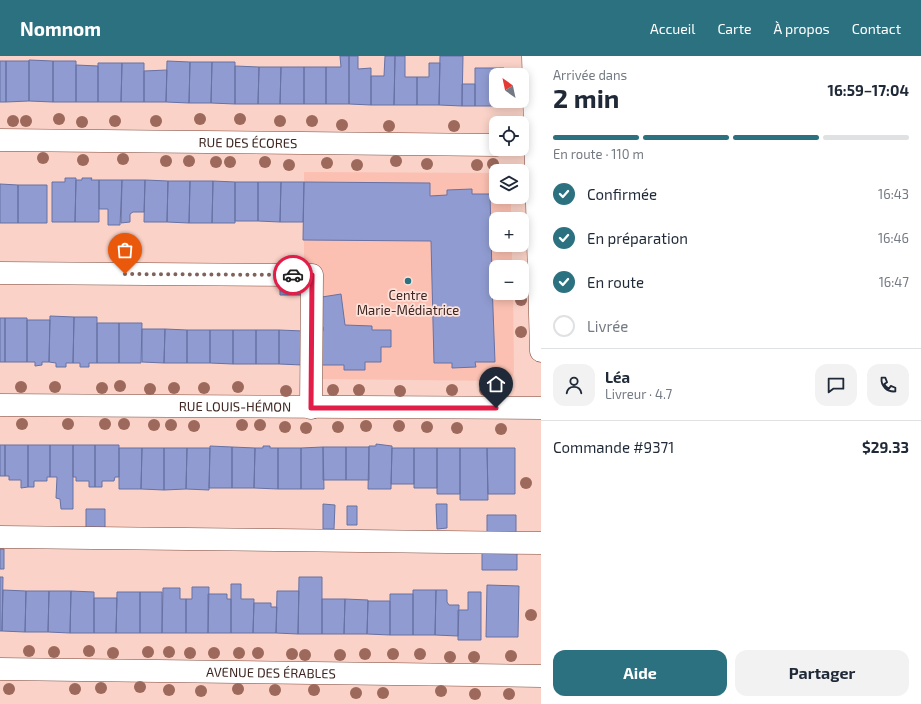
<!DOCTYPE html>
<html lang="fr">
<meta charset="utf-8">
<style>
body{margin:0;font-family:"Exo 2",sans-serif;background:#f2f2f3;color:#1f2937;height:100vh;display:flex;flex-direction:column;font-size:15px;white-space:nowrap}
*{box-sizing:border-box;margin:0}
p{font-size:13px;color:#747a83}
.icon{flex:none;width:22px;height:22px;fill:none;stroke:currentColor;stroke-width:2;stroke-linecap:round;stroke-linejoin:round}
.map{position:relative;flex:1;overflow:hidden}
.panel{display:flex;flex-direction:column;background:#fff;width:380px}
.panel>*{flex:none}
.needle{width:26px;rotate:327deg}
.tools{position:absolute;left:489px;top:12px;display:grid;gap:8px}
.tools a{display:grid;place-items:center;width:40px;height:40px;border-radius:8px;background:#fff;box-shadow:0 2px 10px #0003;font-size:20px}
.pin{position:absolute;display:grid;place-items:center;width:34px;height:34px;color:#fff;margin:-41px -17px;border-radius:50% 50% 50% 0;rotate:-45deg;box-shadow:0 0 4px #0007}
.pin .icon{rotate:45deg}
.courier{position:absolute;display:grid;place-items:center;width:40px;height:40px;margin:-20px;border:3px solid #e11d48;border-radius:50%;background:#fff;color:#222;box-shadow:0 1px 5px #0007}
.overview em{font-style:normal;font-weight:700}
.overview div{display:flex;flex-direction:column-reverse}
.overview{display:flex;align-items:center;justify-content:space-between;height:68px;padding:0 12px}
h1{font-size:26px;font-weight:700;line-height:30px}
.bar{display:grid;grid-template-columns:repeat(4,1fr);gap:6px 4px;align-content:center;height:48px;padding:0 12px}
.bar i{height:5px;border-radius:3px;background:#e0e1e3}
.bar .active{background:#2c7180}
.bar p{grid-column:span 4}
.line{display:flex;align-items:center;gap:10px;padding:0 12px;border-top:1px solid #e0e1e3}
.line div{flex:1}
.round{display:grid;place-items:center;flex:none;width:42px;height:42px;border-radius:12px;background:#f2f2f3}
ol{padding:0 12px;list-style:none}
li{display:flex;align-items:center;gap:12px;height:44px}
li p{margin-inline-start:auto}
li .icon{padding:4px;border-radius:50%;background:#2c7180;color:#fff;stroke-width:4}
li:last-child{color:#747a83}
li i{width:22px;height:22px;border:2px solid #e0e1e3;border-radius:50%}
.action{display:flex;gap:8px;margin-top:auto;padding:8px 12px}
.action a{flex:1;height:46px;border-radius:12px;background:#2c7180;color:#fff;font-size:16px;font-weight:700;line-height:46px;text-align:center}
.action a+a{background:#f2f2f3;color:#1f2937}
header{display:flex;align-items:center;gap:24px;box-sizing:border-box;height:56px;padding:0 20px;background:#2c7180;color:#fff}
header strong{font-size:19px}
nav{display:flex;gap:22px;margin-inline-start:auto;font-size:14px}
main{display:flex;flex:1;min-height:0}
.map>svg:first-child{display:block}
.built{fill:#fbc0b1}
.building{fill:#909cd1;stroke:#6771a3}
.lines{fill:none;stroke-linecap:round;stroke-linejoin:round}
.minor-casing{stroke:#7e4739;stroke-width:23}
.minor{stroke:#fff;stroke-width:22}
.tree{fill:#9d695c}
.done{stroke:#80625a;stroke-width:4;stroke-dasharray:0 7.2}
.route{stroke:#e11d48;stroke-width:5}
.poi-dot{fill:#2c7180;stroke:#fde2db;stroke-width:1.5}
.labels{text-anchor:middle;stroke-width:3.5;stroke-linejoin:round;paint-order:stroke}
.street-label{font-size:13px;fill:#3e251f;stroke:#fde2db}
.poi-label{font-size:13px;fill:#3e251f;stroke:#fde2db}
</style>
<header>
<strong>Nomnom</strong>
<nav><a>Accueil</a><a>Carte</a><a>À propos</a><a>Contact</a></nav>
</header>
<main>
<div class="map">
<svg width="541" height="648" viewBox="0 0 541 648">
<rect width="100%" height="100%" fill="#fad2c7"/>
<path class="built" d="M304 116 496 117V141H511V163H496V189H512V211H496V237H513L514 316 513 320 510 323 506 325 321 323V212H304Z"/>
<path class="building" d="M340 0H349V48H326V11H341Z
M349 0H358V13L371 12V49L349 48Z
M385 0H395L394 49H371V20H384Z
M395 0H405V21H417V49H394Z
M440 0H463L462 50 439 49Z
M29 4 53 5V46L29 45Z
M0 5H6V46H0Z
M6 5H29V45L6 46Z
M53 5H76V46H53Z
M167 5 190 6 189 47 166 46Z
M190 6H212L211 47H189Z
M212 6H235V48L211 47Z
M98 7H122L121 46H98Z
M122 7H144V46H121Z
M429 7H440L439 49H417V21H429Z
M76 9 98 10V46H76Z
M235 10 259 11 258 48H235Z
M259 11H281L280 48H258Z
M281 11H304V48H280Z
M304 11H326V48H304Z
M475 12H504V19H496V45H504L505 50H475Z
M167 14 166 46H144V15Z
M462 28H475V50H462Z
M65 122H76L75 166H52V126H65Z
M82 122H92L91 124H99V166H75L76 124H82Z
M99 124H122L120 169H108V153H99Z
M122 124H145L144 156H133L130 158V166L121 167Z
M145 124 168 125 167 166H144Z
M168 125H190L189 167 167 166Z
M190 125H213L212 167H189Z
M213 125 235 126V167H212Z
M235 126H258V165H235Z
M258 126H281L280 166 258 165Z
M281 126H304L303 166H280Z
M304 126 430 127V140L447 139V134L472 133V138H490L492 217H496V227H492L495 306H475L476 311 452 312V307H434L431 185 303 184Z
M0 128 18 129V167H0Z
M18 129H47V167H18Z
M280 227H301V239H280Z
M341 238 345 269 372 270V274H391V291H381V306H365V314H344V309H321V275H323V271H322V241Z
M50 260 74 261 73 307H66V311H56V307L49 306Z
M74 261H97V307H89V311H80V307H73Z
M0 262H5V306H0Z
M5 262H27V306H5Z
M27 264H50L49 306H42V309L35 310V306H27Z
M97 267H119V307H97Z
M119 267H142L141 307H119Z
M142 273H165L164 307 142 306Z
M165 273 187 274V307H164Z
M187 274H210V307H187Z
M210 274H233V308L210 307Z
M233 274H256V308H233Z
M256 274H279V308H256Z
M279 274 303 275 302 309 279 308Z
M376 388 392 390 391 433H368L369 390H376Z
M0 389H5V420H0Z
M5 389H28V431L21 432V424H9V420H5Z
M28 389H50V421H47V425H34V431H28Z
M50 389H73V453H61L60 443 56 442 57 421H50Z
M73 389H95V431H89V425H76V421H73Z
M95 389H119V421H115L114 425H102V431H95Z
M210 390 232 391V432H209Z
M263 390H270V392H278V433L254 432 255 392H263Z
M232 391 255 392 254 432H232Z
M323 391H346V424H323Z
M323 391 324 433H301V392Z
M346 391H369V424H346Z
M119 392H142L141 433H119Z
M142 392H164V434L141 433Z
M164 392H187L186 433 164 434Z
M187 392H210L209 434 186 433Z
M278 392H301V433H278Z
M392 392H414V428H391Z
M414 392H437V432H414Z
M437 392H460V438H437Z
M460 392H487L488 444H460Z
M487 392H515V438H488Z
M323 448 335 449 334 473H323Z
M436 448H447V472L437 473Z
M347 450H357V469H347Z
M86 453H105V472H86Z
M487 459H516V479H487Z
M0 493H4V513H0Z
M482 493H517V514H482Z
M0 521H3L2 575H0Z
M299 521H322V578H298Z
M231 528H241V543H254L253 577H231Z
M487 529 519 530 518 581H486Z
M192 531H209L208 577H186V543H192Z
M163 532H180V543H186V577H162Z
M3 534 26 535 25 576 2 575Z
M413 534H436L435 579H413Z
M436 534H447V546L449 549H459L458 580 435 579Z
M26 535H49L48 576H25Z
M49 535H71L70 577 48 576Z
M71 535 94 536V577H70Z
M277 535H299L298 578 276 577Z
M117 536H140V577H116Z
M140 536H162V577H140Z
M468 536H481V584H458V554H468Z
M208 538H227V543H231V577H208Z
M390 538H413V579H390Z
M94 542H117L116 577H94Z
M322 543H345L344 578H322Z
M345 543 368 544 367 578H344Z
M368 545H390V579L367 578Z
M254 547H271V551H277L276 577H253Z"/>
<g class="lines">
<g class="minor-casing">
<g id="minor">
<path d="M533 0 541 295"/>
<path id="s1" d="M0 84 496 89"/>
<path d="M0 217 312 219 311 352"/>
<path id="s2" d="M0 349 541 352"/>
<path d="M0 481 541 487"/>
<path id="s3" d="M0 613 541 620"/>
</g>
</g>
<use href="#minor" class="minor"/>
</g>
<g class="tree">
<circle cx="59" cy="63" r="6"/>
<circle cx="200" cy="63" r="6"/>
<circle cx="240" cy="63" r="6"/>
<circle cx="13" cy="65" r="6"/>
<circle cx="26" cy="65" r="6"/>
<circle cx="115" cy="65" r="6"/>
<circle cx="156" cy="65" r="6"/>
<circle cx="280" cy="65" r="6"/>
<circle cx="312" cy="65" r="6"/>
<circle cx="82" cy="66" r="6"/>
<circle cx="342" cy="69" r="6"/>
<circle cx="389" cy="70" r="6"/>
<circle cx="454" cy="70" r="6"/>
<circle cx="43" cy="102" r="6"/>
<circle cx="123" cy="103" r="6"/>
<circle cx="83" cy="104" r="6"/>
<circle cx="166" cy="105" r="6"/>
<circle cx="189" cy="105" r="6"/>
<circle cx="396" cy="105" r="6"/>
<circle cx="216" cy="106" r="6"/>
<circle cx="230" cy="106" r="6"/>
<circle cx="265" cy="106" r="6"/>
<circle cx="327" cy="107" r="6"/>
<circle cx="427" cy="108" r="6"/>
<circle cx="493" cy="108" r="6"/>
<circle cx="289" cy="109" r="6"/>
<circle cx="357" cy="109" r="6"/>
<circle cx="477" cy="109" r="6"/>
<circle cx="521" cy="244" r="6"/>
<circle cx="521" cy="276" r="6"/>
<circle cx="120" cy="330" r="6"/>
<circle cx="21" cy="331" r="6"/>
<circle cx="55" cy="331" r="6"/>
<circle cx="238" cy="331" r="6"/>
<circle cx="102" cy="332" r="6"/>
<circle cx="174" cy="332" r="6"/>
<circle cx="204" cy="332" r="6"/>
<circle cx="150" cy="333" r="6"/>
<circle cx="333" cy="334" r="6"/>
<circle cx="359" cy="334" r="6"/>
<circle cx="452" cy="334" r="6"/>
<circle cx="485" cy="334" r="6"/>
<circle cx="286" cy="335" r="6"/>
<circle cx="400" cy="335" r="6"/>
<circle cx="22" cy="368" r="6"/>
<circle cx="68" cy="368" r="6"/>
<circle cx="105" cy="368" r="6"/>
<circle cx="124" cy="368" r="6"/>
<circle cx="154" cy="369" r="6"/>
<circle cx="171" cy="369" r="6"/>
<circle cx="242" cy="369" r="6"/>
<circle cx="260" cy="369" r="6"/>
<circle cx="194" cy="370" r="6"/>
<circle cx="366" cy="370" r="6"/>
<circle cx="399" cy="370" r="6"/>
<circle cx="285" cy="371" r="6"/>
<circle cx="338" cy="371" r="6"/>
<circle cx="427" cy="371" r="6"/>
<circle cx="306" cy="372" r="6"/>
<circle cx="457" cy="372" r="6"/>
<circle cx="501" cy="373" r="6"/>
<circle cx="526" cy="427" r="6"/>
<circle cx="531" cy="559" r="6"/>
<circle cx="29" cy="595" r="6"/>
<circle cx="89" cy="595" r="6"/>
<circle cx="54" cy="596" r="6"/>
<circle cx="148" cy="596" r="6"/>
<circle cx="169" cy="596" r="6"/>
<circle cx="113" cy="597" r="6"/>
<circle cx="190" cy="597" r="6"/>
<circle cx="214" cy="597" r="6"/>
<circle cx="239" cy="597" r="6"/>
<circle cx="258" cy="597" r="6"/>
<circle cx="292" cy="598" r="6"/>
<circle cx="365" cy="598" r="6"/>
<circle cx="393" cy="598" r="6"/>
<circle cx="420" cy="598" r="6"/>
<circle cx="305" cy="599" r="6"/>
<circle cx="340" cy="599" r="6"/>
<circle cx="511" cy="600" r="6"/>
<circle cx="450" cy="601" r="6"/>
<circle cx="474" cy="601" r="6"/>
<circle cx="140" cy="631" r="6"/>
<circle cx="101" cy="632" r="6"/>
<circle cx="9" cy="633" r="6"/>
<circle cx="75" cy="633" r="6"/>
<circle cx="238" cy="633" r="6"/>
<circle cx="169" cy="634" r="6"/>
<circle cx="275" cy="634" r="6"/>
<circle cx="314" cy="634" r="6"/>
<circle cx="201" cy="635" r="6"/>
<circle cx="441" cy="635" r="6"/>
<circle cx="356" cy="637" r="6"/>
<circle cx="383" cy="637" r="6"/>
<circle cx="475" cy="638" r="6"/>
<circle cx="509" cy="638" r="6"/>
</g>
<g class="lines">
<path class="done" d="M125 218 293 219"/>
<path class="route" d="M293 219H312L311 352H496"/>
</g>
<circle class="poi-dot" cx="408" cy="225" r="4"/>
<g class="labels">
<g class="street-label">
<text dy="5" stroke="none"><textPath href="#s1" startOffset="248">RUE DES ÉCORES</textPath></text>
<text dy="5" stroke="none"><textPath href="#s2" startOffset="235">RUE LOUIS-HÉMON</textPath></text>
<text dy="5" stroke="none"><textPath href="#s3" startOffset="271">AVENUE DES ÉRABLES</textPath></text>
</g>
<g class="poi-label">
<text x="408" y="244">Centre<tspan x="408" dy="15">Marie-Médiatrice</tspan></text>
</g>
</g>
</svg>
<div class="tools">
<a><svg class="needle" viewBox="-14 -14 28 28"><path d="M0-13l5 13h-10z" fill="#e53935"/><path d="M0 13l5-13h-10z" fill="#747a83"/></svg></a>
<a><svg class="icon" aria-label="locate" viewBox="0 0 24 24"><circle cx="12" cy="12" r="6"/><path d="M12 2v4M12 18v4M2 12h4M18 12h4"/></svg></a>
<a><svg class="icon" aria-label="layers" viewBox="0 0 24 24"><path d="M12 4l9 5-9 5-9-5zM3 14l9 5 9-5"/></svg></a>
<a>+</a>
<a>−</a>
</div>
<div class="pin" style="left:125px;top:218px;background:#ea580c"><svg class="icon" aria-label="bag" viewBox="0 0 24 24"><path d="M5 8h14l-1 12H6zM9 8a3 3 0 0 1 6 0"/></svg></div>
<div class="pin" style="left:496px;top:352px;background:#1f2937"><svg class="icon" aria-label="home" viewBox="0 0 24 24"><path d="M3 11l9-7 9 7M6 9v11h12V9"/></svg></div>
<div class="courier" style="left:293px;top:219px"><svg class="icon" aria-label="car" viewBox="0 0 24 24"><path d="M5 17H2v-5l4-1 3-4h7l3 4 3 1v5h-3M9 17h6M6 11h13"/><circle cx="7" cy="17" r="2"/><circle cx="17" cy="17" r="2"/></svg></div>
</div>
<section class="panel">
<div class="overview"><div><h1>2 min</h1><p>Arrivée dans</p></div><em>16:59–17:04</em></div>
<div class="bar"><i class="active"></i><i class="active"></i><i class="active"></i><i></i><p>En route · 110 m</p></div>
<ol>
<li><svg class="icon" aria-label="check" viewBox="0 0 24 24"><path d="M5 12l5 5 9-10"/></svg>Confirmée<p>16:43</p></li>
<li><svg class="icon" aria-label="check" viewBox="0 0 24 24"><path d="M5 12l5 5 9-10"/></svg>En préparation<p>16:46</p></li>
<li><svg class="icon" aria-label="check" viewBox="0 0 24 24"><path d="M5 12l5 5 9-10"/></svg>En route<p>16:47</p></li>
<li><i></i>Livrée</li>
</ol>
<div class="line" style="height:72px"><a class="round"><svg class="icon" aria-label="person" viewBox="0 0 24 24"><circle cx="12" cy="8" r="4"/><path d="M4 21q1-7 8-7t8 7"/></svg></a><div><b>Léa</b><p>Livreur · 4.7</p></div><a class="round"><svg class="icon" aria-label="chat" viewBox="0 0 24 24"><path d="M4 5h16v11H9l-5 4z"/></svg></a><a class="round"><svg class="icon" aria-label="phone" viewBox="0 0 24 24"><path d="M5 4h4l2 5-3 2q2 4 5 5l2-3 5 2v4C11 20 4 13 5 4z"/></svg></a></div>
<div class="line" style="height:52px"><div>Commande #9371</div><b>$29.33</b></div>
<div class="action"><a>Aide</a><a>Partager</a></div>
</section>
</main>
